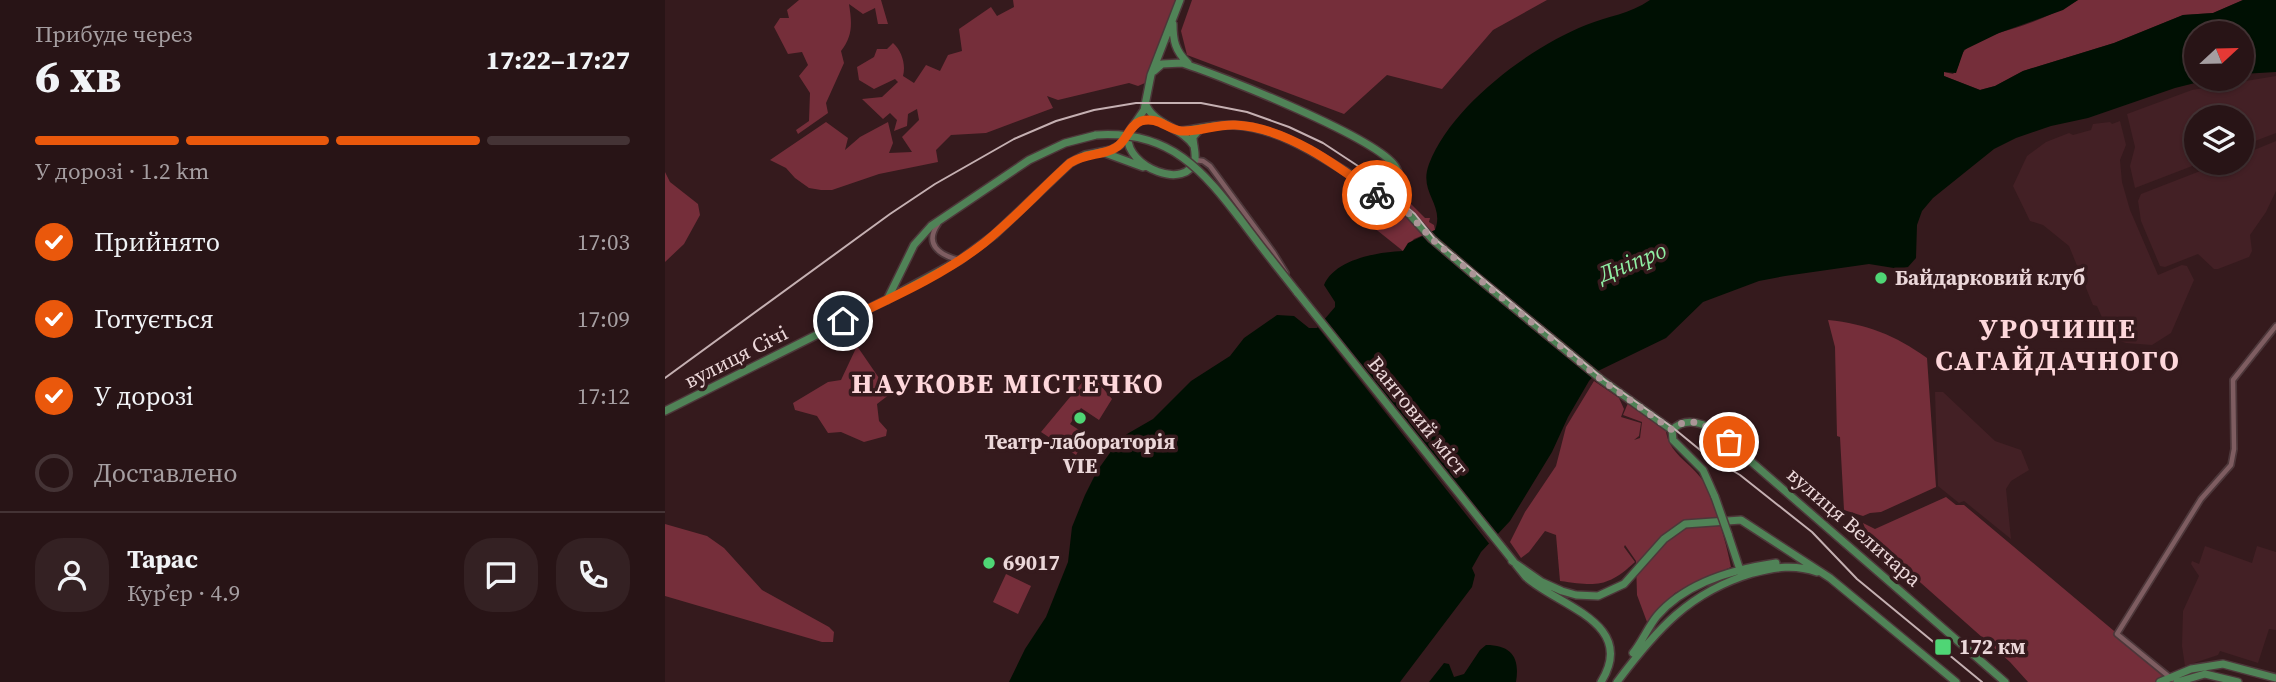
<!DOCTYPE html>
<html lang="uk">
<meta charset="utf-8">
<style>
body{margin:0;font-family:"Source Serif 4",serif;background:#342123;color:#f1f3f6;height:100vh;display:flex;flex-direction:column;font-size:26px;white-space:nowrap}
*{box-sizing:border-box;margin:0}
p{font-size:23px;color:#a59ea1}
.icon{flex:none;width:38px;height:38px;fill:none;stroke:currentColor;stroke-width:2;stroke-linecap:round;stroke-linejoin:round}
.map{position:relative;flex:1;overflow:hidden}
.sheet{display:flex;flex-direction:column;background:#281416;width:665px}
.sheet>*{flex:none}
.needle{width:46px;rotate:68deg}
.fabs{position:absolute;left:1519px;top:21px;display:grid;gap:14px}
.fabs a{display:grid;place-items:center;width:70px;height:70px;border-radius:50%;background:#281416;box-shadow:0 2px 5px #0004,0 0 0 2px #443335;font-size:35px}
.pin{position:absolute;display:grid;place-items:center;width:60px;height:60px;color:#fff;margin:-30px;border:4px solid #fff;border-radius:50%;box-shadow:0 2px 7px #0007}
.courier{position:absolute;display:grid;place-items:center;width:70px;height:70px;margin:-35px;border:5px solid #ea580c;border-radius:50%;background:#fff;color:#222;box-shadow:0 2px 9px #0007}
.headline em{font-style:normal;font-weight:800}
.headline div{display:flex;flex-direction:column-reverse}
.headline{display:flex;align-items:center;justify-content:space-between;height:119px;padding:0 35px}
h1{font-size:46px;font-weight:800;line-height:52px}
.bar{display:grid;grid-template-columns:repeat(4,1fr);gap:10px 7px;align-content:center;height:84px;padding:0 35px}
.bar i{height:9px;border-radius:5px;background:#443335}
.bar .on{background:#ea580c}
.bar p{grid-column:span 4}
.line{display:flex;align-items:center;gap:18px;padding:0 35px;border-top:2px solid #443335}
.line div{flex:1}
.round{display:grid;place-items:center;flex:none;width:74px;height:74px;border-radius:28px;background:#342123}
ol{padding:0 35px;list-style:none}
li{display:flex;align-items:center;gap:21px;height:77px}
li p{margin-inline-start:auto}
li .icon{padding:7px;border-radius:50%;background:#ea580c;color:#fff;stroke-width:4}
li:last-child{color:#a59ea1}
li i{width:38px;height:38px;border:4px solid #443335;border-radius:50%}
main{display:flex;flex:1;min-height:0}
.map>svg:first-child{display:block}
.built{fill:#432025}
.green{fill:#752e3a}
.water{fill:#001003}
.pier{fill:#351a1d}
.lines{fill:none;stroke-linecap:round;stroke-linejoin:round}
.minor-casing{stroke:#4d373a;stroke-width:8}
.major-casing{stroke:#4d373a;stroke-width:10}
.minor{stroke:#7e5d61;stroke-width:4.5}
.major{stroke:#508357;stroke-width:7}
.rail{stroke:#c5b0b2;stroke-width:2}
.major-bridge-casing{stroke:#4d373a;stroke-width:10;stroke-linecap:butt}
.major-bridge{stroke:#508357;stroke-width:7}
.done{stroke:#ab9597;stroke-width:7;stroke-dasharray:0 12.6}
.route{stroke:#ea580c;stroke-width:9}
.poi-dot{fill:#4fd675;stroke:#351a1d;stroke-width:2.5}
.labels{text-anchor:middle;stroke-width:7;stroke-linejoin:round;paint-order:stroke}
.poi-label{font-size:21px;font-weight:bold;fill:#ebd7d9;stroke:#351a1d;text-anchor:start}
.street-label{font-size:21px;fill:#ebd7d9;stroke:#351a1d}
.water-label{font-size:23px;font-style:italic;fill:#90efa4;stroke:#351a1d}
.district-label{font-size:28px;font-weight:bold;letter-spacing:2px;fill:#fed7db;stroke:#351a1d}
</style>
<main>
<section class="sheet">
<div class="headline"><div><h1>6 хв</h1><p>Прибуде через</p></div><em>17:22–17:27</em></div>
<div class="bar"><i class="on"></i><i class="on"></i><i class="on"></i><i></i><p>У дорозі · 1.2 km</p></div>
<ol>
<li><svg class="icon" aria-label="check" viewBox="0 0 24 24"><path d="M5 12l5 5 9-10"/></svg>Прийнято<p>17:03</p></li>
<li><svg class="icon" aria-label="check" viewBox="0 0 24 24"><path d="M5 12l5 5 9-10"/></svg>Готується<p>17:09</p></li>
<li><svg class="icon" aria-label="check" viewBox="0 0 24 24"><path d="M5 12l5 5 9-10"/></svg>У дорозі<p>17:12</p></li>
<li><i></i>Доставлено</li>
</ol>
<div class="line" style="height:126px"><a class="round"><svg class="icon" aria-label="person" viewBox="0 0 24 24"><circle cx="12" cy="8" r="4"/><path d="M4 21q1-7 8-7t8 7"/></svg></a><div><b>Тарас</b><p>Кур’єр · 4.9</p></div><a class="round"><svg class="icon" aria-label="chat" viewBox="0 0 24 24"><path d="M4 5h16v11H9l-5 4z"/></svg></a><a class="round"><svg class="icon" aria-label="phone" viewBox="0 0 24 24"><path d="M5 4h4l2 5-3 2q2 4 5 5l2-3 5 2v4C11 20 4 13 5 4z"/></svg></a></div>
</section>
<div class="map">
<svg width="1611" height="682" viewBox="0 0 1611 682">
<rect width="100%" height="100%" fill="#351a1d"/>
<path class="built" d="M1611 76V133L1577 146V117H1531V163H1535L1470 188 1465 166 1470 147 1462 114 1527 90Z
M1455 121 1461 145 1455 160 1457 182 1465 210 1493 275 1517 265 1522 266 1529 280 1506 333 1487 345 1461 343 1446 338 1432 306 1428 305 1404 246 1378 225 1365 221 1348 186 1362 156 1381 142 1404 133 1408 135 1426 130 1428 124 1445 122 1447 124Z
M1611 141V191L1601 212 1585 235 1587 251 1584 257 1553 269H1549L1533 254 1500 267 1495 266 1476 221 1473 201 1476 194 1556 163H1577V155Z
M1270 392H1278L1330 441 1356 450 1364 470 1346 481 1341 489 1346 539 1299 501 1294 503 1273 486Z
M1540 546 1587 563 1592 546 1611 552V630L1604 629 1593 663 1555 651 1553 655 1520 666 1517 646 1518 611 1534 576 1526 564 1527 561 1534 564Z"/>
<path class="green" d="M134 0H216L223 24H213L210 8 198 14 184 4C187 23 188 36 176 51L179 63 161 103 163 113 133 134 131 130 144 121 145 93 134 76 143 65 137 52 123 54 109 27 115 18H124L122 10Z
M348 0H511L480 83 473 86 464 83 393 100 382 96 388 108 321 133 286 135 271 150 273 162 214 174 167 190H156L144 188 130 178 121 168 105 160 161 122 183 138 180 150 195 137 223 122 228 143 224 153 247 152 237 137 254 120 252 109 243 114 242 126 229 131 232 120 225 113 218 119 197 99 217 97 233 82 230 79 209 89 194 80 192 67 209 57 212 49H222L228 43C237 51 241 65 238 76L249 83 261 65 275 71 283 55 297 51 294 29 326 7 332 16 349 7Z
M527 0H882L828 30 777 89 722 75 679 114 522 55 516 31Z
M1413 0H1578L1548 13 1518 15 1449 43 1358 71 1330 86 1315 90 1279 76V72L1288 74C1296 67 1293 57 1300 50 1313 36 1345 31 1362 24 1380 18 1396 10 1413 0Z
M0 172 5 182 33 204 35 215 19 244 0 262Z
M701 193 714 204 731 205 736 212 744 205 738 199 739 197 760 218H765L764 222 769 225 770 230 749 239 738 251 708 227Z
M1163 320C1202 324 1230 335 1262 358L1271 487 1216 512 1205 513 1198 516 1179 510 1175 437 1172 436 1170 347Z
M192 346 225 394 212 404 214 421 222 430 221 436 199 442 176 432 163 433 152 416 130 410 128 403 163 382 176 380Z
M425 373 447 399 434 420 416 408 405 424 423 436 411 455 376 432Z
M929 381 954 398 959 409 956 417 976 423 974 436 969 440 975 438 977 422 958 415 963 403 1001 431C1004 453 1023 461 1036 478 1047 491 1063 549 1066 567L1010 593 982 622 972 595 971 561 960 545 959 547 970 562C942 588 931 586 895 581L891 535 880 531 864 552 856 558 845 542 860 512 891 466 901 427Z
M1281 497 1291 505H1299L1505 678 1495 682H1363L1345 662 1203 536 1198 523 1210 529Z
M0 524 42 536 59 548 97 590 164 627 169 632 168 642H157L0 596Z
M341 574 366 586 353 614 328 602Z"/>
<path class="water" d="M985 0H1413L1398 10 1334 33 1299 50 1291 73 1279 72V76L1315 90 1330 86 1358 71 1449 43 1518 15 1548 13 1578 0H1611V72L1577 74V33H1531V79H1546L1510 88 1423 118 1386 126 1351 138 1329 149 1268 198 1257 211 1252 225 1251 258 1243 267 1235 269 1204 264 1120 276 1094 281 1038 302 1001 338 933 371 924 381 903 417 887 452 845 521 816 552 807 568 810 575 807 587 735 682H344L360 649 381 617 403 562 407 527 420 495 432 471 452 443 462 434 488 419 526 381 565 356 579 338 612 315 629 316 644 328H652L670 307V302L659 285C670 259 713 252 738 251L743 243 770 230C780 204 753 193 764 164 786 106 865 47 921 25 943 16 965 14 985 0Z
M821 645C847 645 855 658 851 682H764L779 663 784 664 789 677 799 674 815 650Z"/>
<path class="pier" d="M657 318 833 539 826 546 651 325Z"/>
<g class="lines">
<g class="minor-casing">
<path id="minor" d="M530 160 538 161 545 166 608 252 621 273
M273 224C259 244 274 255 294 260
M1507 679 1452 634 1536 499 1566 465 1569 449 1568 380 1611 326"/>
</g>
<g class="major-casing">
<path id="major" d="M508 24C508 40 510 51 523 63
M489 71 497 64 517 63C557 76 710 137 730 166 737 177 735 191 734 203
M481 105C490 125 516 127 529 146
M514 131C532 129 550 124 568 125 610 127 649 152 683 173 701 184 713 200 734 203
M463 136C460 167 523 192 530 159 531 152 528 144 528 137L535 129
M440 153 478 167
M734 203 767 239 808 274 937 380 1007 430
M632 292 861 577C893 606 973 623 936 682
M222 300 249 245 266 226 364 160 400 143 431 135
M0 411 221 300 295 260 329 235 405 163 420 155 446 150 455 145 479 110 486 75 515 0
M1007 430C1021 416 1038 423 1052 432L1340 682
M1007 430 1008 440 1038 470 1050 497
M1063 534 1076 573
M847 561 877 582 897 591 911 595 933 596 959 584 999 539 1020 524 1076 520 1165 578 1291 682
M968 653C977 642 983 627 992 616 1021 582 1069 569 1111 563
M952 682C991 630 1024 592 1088 573 1110 567 1130 564 1152 572
M1495 682 1526 669 1558 664 1611 678
M1512 682 1540 674 1573 682"/>
</g>
<use href="#minor" class="minor"/>
<use href="#major" class="major"/>
<path class="rail" d="M0 378 225 214 270 184 349 139 391 121 429 110 471 103H536L582 112 624 127 658 143 696 168 750 214 770 239 846 302 940 380 1007 427 1040 454 1075 475 1147 532 1192 579 1317 682"/>
<g class="major-bridge-casing">
<path id="major-bridge" d="M431 135C505 130 538 170 579 224 596 247 614 269 632 292
M1050 497 1063 534"/>
</g>
<use href="#major-bridge" class="major-bridge"/>
</g>
<g class="lines">
<path class="done" d="M712 195 734 203 767 239 808 274 937 380 1007 430C1026 411 1048 430 1064 442"/>
<path class="route" d="M178 321C226 298 277 276 319 243 349 219 376 189 405 163 421 153 436 156 450 148 462 142 463 126 476 121 492 116 502 129 516 131 534 132 552 124 570 125 621 127 673 166 712 195"/>
</g>
<g class="poi-dot">
<circle cx="1216" cy="278" r="7"/>
<circle cx="415" cy="418" r="7"/>
<circle cx="324" cy="563" r="7"/>
<rect x="1269" y="638" width="18" height="18" rx="3.5"/>
</g>
<g class="labels">
<g class="poi-label">
<text x="1230" y="285">Байдарковий клуб</text>
<text x="415" y="449" text-anchor="middle">Театр-лабораторія<tspan x="415" dy="24">VIE</tspan></text>
<text x="338" y="570">69017</text>
<text x="1294" y="654">172 км</text>
</g>
<g class="street-label">
<text transform="translate(71 357) rotate(-27)" y="7">вулиця Січі</text>
<text transform="translate(753 416) rotate(51)" y="7">Вантовий міст</text>
<text transform="translate(1189 527) rotate(41)" y="7">вулиця Величара</text>
</g>
<g class="water-label">
<text transform="translate(967 262) rotate(-22)" y="8">Дніпро</text>
</g>
<g class="district-label">
<text x="1393" y="338">УРОЧИЩЕ<tspan x="1393" dy="32">САГАЙДАЧНОГО</tspan></text>
<text x="343" y="393">НАУКОВЕ МІСТЕЧКО</text>
</g>
</g>
</svg>
<div class="fabs">
<a><svg class="needle" viewBox="-14 -14 28 28"><path d="M0-13l5 13h-10z" fill="#e53935"/><path d="M0 13l5-13h-10z" fill="#a59ea1"/></svg></a>
<a><svg class="icon" aria-label="layers" viewBox="0 0 24 24"><path d="M12 4l9 5-9 5-9-5zM3 14l9 5 9-5"/></svg></a>
</div>
<div class="pin" style="left:1064px;top:442px;background:#ea580c"><svg class="icon" aria-label="bag" viewBox="0 0 24 24"><path d="M5 8h14l-1 12H6zM9 8a3 3 0 0 1 6 0"/></svg></div>
<div class="pin" style="left:178px;top:321px;background:#1f2937"><svg class="icon" aria-label="home" viewBox="0 0 24 24"><path d="M3 11l9-7 9 7M6 9v11h12V9"/></svg></div>
<div class="courier" style="left:712px;top:195px"><svg class="icon" aria-label="bike" viewBox="0 0 24 24"><circle cx="6" cy="16" r="4"/><circle cx="18" cy="16" r="4"/><path d="M6 16l4-8h5l3 8M10 8l3 8H6M13 5h3"/></svg></div>
</div>
</main>
